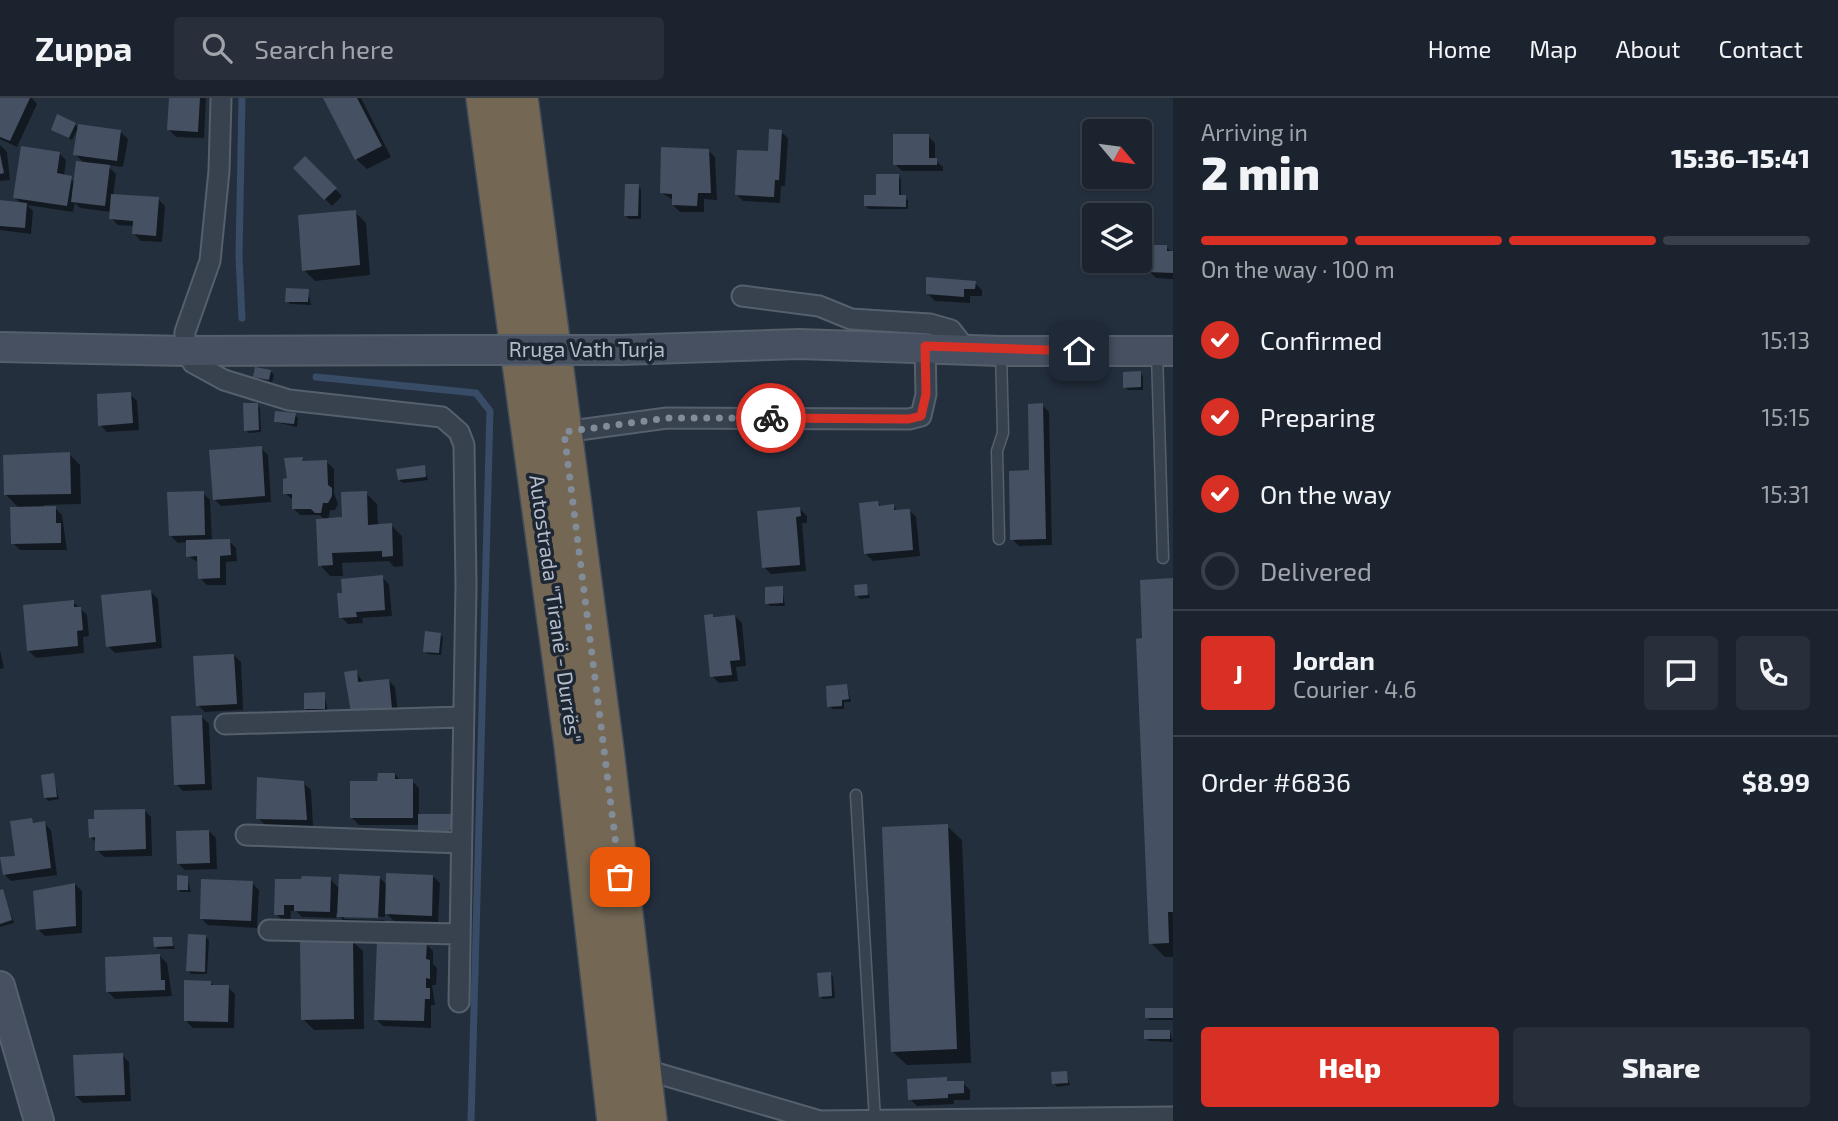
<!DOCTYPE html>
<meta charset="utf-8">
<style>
body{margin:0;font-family:"Exo 2",sans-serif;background:#282f3a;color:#f1f3f6;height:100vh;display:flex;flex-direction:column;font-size:26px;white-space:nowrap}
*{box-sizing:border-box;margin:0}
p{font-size:23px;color:#a0a4aa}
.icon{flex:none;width:38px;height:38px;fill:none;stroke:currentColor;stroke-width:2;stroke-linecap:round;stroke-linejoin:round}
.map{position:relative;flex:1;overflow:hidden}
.sheet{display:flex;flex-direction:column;background:#1b232e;width:665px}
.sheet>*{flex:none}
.needle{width:46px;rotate:119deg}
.controls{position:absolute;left:1082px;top:21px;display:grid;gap:14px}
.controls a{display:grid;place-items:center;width:70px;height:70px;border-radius:7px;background:#1b232e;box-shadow:0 2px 5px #0004,0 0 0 2px #39404a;font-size:35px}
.pin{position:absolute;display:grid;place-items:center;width:60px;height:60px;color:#fff;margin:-30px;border-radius:14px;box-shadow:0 4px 10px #0006}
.courier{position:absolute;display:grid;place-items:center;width:70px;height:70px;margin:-35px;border:5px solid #d93025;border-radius:50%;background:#fff;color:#222;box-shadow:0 2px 9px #0007}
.head em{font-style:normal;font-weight:800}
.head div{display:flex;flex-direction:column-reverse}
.head{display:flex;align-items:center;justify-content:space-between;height:119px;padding:0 28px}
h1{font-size:46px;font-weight:800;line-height:52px}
.bar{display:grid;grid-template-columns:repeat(4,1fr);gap:10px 7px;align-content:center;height:84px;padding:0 28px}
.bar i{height:9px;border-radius:5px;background:#39404a}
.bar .on{background:#d93025}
.bar p{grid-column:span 4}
.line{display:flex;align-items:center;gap:18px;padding:0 28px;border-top:2px solid #39404a}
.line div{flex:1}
.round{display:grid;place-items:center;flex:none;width:74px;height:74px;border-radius:7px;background:#282f3a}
ol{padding:0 28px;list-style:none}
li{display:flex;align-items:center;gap:21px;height:77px}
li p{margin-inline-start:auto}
li .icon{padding:7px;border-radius:50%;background:#d93025;color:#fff;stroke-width:4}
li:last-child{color:#a0a4aa}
li i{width:38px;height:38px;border:4px solid #39404a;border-radius:50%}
.cta{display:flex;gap:14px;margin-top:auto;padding:14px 28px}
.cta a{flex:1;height:80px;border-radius:7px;background:#d93025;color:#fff;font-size:28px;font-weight:800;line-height:80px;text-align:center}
.cta a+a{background:#282f3a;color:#f1f3f6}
header{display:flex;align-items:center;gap:42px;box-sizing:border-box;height:98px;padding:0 35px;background:#1b232e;border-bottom:2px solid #39404a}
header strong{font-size:33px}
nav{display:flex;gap:38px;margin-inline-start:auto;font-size:24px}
.search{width:490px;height:63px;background:#282f3a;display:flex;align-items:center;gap:18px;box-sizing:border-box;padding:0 24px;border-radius:7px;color:#a0a4aa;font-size:26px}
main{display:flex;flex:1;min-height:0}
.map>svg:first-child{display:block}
.shadow{fill:#0007}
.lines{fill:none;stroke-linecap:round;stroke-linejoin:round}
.stream{stroke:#394c67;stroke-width:7}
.building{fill:#455162}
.lane-casing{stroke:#565f6c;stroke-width:13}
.street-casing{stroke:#565f6c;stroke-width:23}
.secondary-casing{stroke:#565f6c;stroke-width:32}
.highway-casing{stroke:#434c59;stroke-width:40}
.lane{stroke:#38414e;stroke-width:10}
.street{stroke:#38414e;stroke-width:19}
.secondary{stroke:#465061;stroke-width:28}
.highway{stroke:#746855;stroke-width:37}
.secondary-bridge-casing{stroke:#565f6c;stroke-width:32;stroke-linecap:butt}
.secondary-bridge{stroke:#465061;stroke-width:28}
.done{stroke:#828b98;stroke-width:7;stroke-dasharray:0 12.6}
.route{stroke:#d93025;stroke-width:9}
.labels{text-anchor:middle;stroke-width:7;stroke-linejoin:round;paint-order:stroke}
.street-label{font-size:21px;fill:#b4bcc9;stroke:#1d2633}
</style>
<header>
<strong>Zuppa</strong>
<div class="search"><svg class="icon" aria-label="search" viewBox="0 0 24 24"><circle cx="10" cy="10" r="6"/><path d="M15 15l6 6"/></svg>Search here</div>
<nav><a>Home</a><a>Map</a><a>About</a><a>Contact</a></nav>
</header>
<main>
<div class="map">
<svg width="1173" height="1023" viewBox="0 0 1173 1023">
<rect width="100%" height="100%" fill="#242f3e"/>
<path class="shadow" d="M0 0H32L37 6 17 49 0 41Z
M171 0H206L204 40 176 39 169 32Z
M325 0H361L391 59 367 71 356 61Z
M75 26 78 30 72 42 53 31Z
M121 34 128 41 123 69 107 67 116 76 113 98 158 101 165 108 162 144 141 143 134 136V128L118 127 111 120V114L80 110 75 105 73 114 27 107 33 113 31 136 0 132V104L22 106 15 100 59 55 66 62 64 78 75 84 85 66 75 56Z
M781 34 788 40 785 88H781L780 105 743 103 736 96 770 55Z
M928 38 935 45V62L943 69V73H902L895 66Z
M0 47 7 54 10 82 0 83Z
M708 52 715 59 717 102 704 101V114H680L673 107V102L662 95Z
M305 60 342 98 332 108 295 70Z
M898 78 901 81V99L908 102V111H869L866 108Z
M638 88 641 91V121H629L626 118Z
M355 114 366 125 370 177 315 183 304 172Z
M1166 149 1173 155V181L1156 180 1149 173Z
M1106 164 1109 175 1097 176 1094 173Z
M975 185 982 192V198H970V205L935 203 928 196Z
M308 193 311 207 290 206 287 203Z
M271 274 274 277 272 284 255 279Z
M1140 275 1143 278V292H1128L1125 289Z
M130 296 137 303 139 332 107 334 100 327Z
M257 307 260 310 261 334 249 335 246 332Z
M1042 307 1049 314 1052 447 1019 448 1012 441 1031 374Z
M295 317 298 320 297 329 275 324Z
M261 350 268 357 271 404 221 408 214 401Z
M69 356 80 367 81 406 44 407V410H55L62 417 67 452H20L13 445 20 411 6 397Z
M286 362 327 364 334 371V395L338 406 335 412H330L328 422 343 421 366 395 377 406 378 428 391 427 402 438 403 468 394 469 389 463 342 465 343 478H330L320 467 325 422 320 417H300L293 410V402L285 395 289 382Z
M424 369 428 382 403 385 399 382Z
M203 395 210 402 212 443H229L236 450 237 463 226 464V487H207L200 480 199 465 188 458V444L178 445 171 438Z
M878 405 882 409 893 408 899 414 909 412 916 419 920 458 873 463 866 456Z
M800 411 807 418V425H802L806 473 771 476 764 469Z
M382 479 389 486 392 518 362 520 363 525 348 526 341 519Z
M1173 482V859H1165L1151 845 1144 542Z
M866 488 870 500 860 501 857 498Z
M782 490 785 508H770L767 505Z
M151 494 158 501 162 550 115 555 108 548Z
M73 504 87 517 89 538 83 539 84 555 36 560 29 553Z
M735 518 742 525 746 568 736 569 738 583 719 585 712 578 706 519Z
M440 536 443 539 441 557 428 556 425 553Z
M0 552 4 570 0 571Z
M234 557 241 564 243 612 205 614 198 607Z
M356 574 364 585 388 582 395 589 398 616 360 620Z
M847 588 851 604H844V611H832L829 608Z
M324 596 328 613 309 614 306 611Z
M202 619 209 626 212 692 183 693 176 686Z
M395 676 401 683H412L419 690V718H453L456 731 449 740 420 727H359L352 720 379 685Z
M53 677 59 701 48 703 45 699Z
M303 685 311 692 313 728 265 727 258 720Z
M144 712 151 719 152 758 104 759 97 752V745L90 739Z
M31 722 36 727 44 725 51 732 57 777 11 783 4 776 17 759Z
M947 728 962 742 971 965 907 967 892 953Z
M209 733 216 740 217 771 185 772 178 765Z
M433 778 440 785 438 824 394 823 385 814V819L344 817V821L385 822V827L346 825 336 815V820L302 819 296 813H291L290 823H283L276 816 277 783 330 781 340 791 380 780 388 788Z
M187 779 191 794H181L178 791Z
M252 785 259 792 257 830 208 827 201 820Z
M75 786 82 793V835L45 838 38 831Z
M2 793 14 825 0 829V794Z
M206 839 209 842 207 876H191L188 872Z
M171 840 175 851H158L155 848Z
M352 843 363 853 364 931 314 932 303 921Z
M426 846 433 853V866L437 870 436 887H432L435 907H431V930L383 928 376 921Z
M160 858 167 865 172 898 115 901 108 894Z
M830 875 833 879 835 900 823 901 820 898Z
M210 884 215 889H228L235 896 234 930H193L186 923Z
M1173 912V922H1150L1147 919Z
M1170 934 1173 944 1149 943 1146 940Z
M122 957 129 964 131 1003 83 1005 76 998Z
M1066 975 1070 987 1057 989 1054 985Z
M946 981 950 985H963L970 992V1002H954V1006L917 1008 910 1001Z"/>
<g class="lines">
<path class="stream" d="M242 0 239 159 242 220
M316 279 476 295 490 313 471 1023"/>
</g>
<path class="building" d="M0 0H30L10 43 0 39Z
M169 0H200L198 34 167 32Z
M323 0H357L382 48 355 62Z
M57 16 76 25 69 40 51 32Z
M78 26 121 32 117 63 73 57Z
M769 31 782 32 779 82H775L774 99 735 97 737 52 768 53Z
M893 36H929V60H937V67H893Z
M21 48 60 54 57 75 72 78 67 108 13 100Z
M661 49 709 51 711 95H698L697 108 672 107V96L660 95Z
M0 56 4 75 0 76Z
M305 58 337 90 324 102 293 70Z
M76 63 110 67 105 108 71 104Z
M876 76H899V97H906V109L864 108V97H876Z
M625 86H639L638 118H624Z
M111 96 159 99 156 138 132 136 133 123 109 121Z
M0 102 27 105 25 130 0 128Z
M356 112 360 167 302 173 298 117Z
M1147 147H1167V153H1173V175L1147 174Z
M1092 163H1106L1107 173H1092Z
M926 179 976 183 975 191H964V199L926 196Z
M286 190 309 191 308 204H285Z
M255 269 271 272 269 282 253 279Z
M1141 273V289L1123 290V274Z
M131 294 133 325 98 328 97 296Z
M243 305H258L259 332 244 333Z
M1043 305 1046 441 1010 442 1009 373 1029 372 1028 306Z
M275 313 296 315 294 326 274 324Z
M262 348 265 398 213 402 209 352Z
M70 354 71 396 4 397 3 357Z
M303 359 302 363 327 362 328 387 332 390V398L328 405H323L321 415H315L311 411H292V396H283V381L287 380 284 360Z
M425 367 426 379 398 382 396 371Z
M204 393 205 437 169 438 167 394Z
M367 393 368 427 392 425 393 458 382 459V453L332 455 333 467 318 468 316 421 342 419 341 394Z
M878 403 879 408 894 406V412L910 411 913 452 864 456 859 405Z
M56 408V425H61V445L11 446 10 409Z
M800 409 801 418 796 419 800 467 762 470 757 413Z
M230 441 231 457 220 458V480L198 481 197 458 186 459V442Z
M383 477 385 512 356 514 357 519 339 520 337 495H342L341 481Z
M1173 480V814H1168L1169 845 1149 846 1136 541 1142 540 1140 482Z
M867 486 868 497 855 498 854 487Z
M783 488V505L765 506V489Z
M151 492 156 544 106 549 101 497Z
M74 502V509H81L83 532 77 533 78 548 27 553 23 507Z
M713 516V519L735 517 740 562 730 563 732 577 710 579 704 517Z
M425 533 441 535 439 555 423 554Z
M234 556 237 606 196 608 193 558Z
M357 572 358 584 389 581 392 610 351 614 344 574Z
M847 586 849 601 842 602V608L827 609 826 588Z
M325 594V611H304V595Z
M202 617 205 686 174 687 171 618Z
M54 675 57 699 44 700 41 677Z
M378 675H395V681H413V720H350V683H377Z
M257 679 304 683 307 722 256 721Z
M145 711 146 751 95 753V739L89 740 88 721H94V712Z
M418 716H454V727L445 738 418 736Z
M32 720 33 725 45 723 51 770 3 777 0 759 15 758 10 723Z
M948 726 957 951 891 954 882 729Z
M209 732 210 765 177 766 176 733Z
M386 775 433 777 432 818 385 816Z
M339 776 380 778 378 820 337 819Z
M177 777 188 778V792H177Z
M302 778 331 779 330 814 294 813V807H284V817H274L275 781H301Z
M201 781 253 783 251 823 200 821Z
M75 785 76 828 36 832 33 793Z
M3 791 12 822 0 826V792Z
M188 836 206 837 205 874 186 873Z
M153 839H172L173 848 154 849Z
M353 841 354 921 301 922 300 842Z
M377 842 427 844 426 861 430 862V881L426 880V890H430V901H425L424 923 374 922Z
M160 856 161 882H165V892L106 894 105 859Z
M831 874 832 898 819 899 817 875Z
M184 882 211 883V887H229L228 924 184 923Z
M1145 910H1173V920H1145Z
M1144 932H1170V941H1144Z
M123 955 125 997 75 998 73 957Z
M1067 973 1068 985 1052 986 1051 974Z
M947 979V983H964V995L948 996V1000L908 1002 907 981Z"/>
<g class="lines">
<g class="lane-casing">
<path id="lane" d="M1157 254 1163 460
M999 441 997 353 1003 335 1001 254
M856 697 875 1022"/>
</g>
<g class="street-casing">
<path id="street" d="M221 0 219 73 210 163 185 234V253L193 265 224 282 289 302 442 319 459 334 464 347 466 488 459 904
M742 198 819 208 851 221 930 226 951 232 965 250
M564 334 667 320 909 321 921 318 926 296 925 248
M225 626 462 619
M246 737 460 745
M269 832 459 836
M643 971 820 1023 1173 1019"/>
</g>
<g class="secondary-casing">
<path id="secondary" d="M0 249 185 253 450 252
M620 252 799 246 1000 253H1173
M0 888 39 1023"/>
</g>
<g class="highway-casing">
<path id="highway" d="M485 0 573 647 616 1023
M519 0 605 652 648 1023"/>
</g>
<use href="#lane" class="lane"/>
<use href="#street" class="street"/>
<use href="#secondary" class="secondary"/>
<use href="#highway" class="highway"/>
<g class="secondary-bridge-casing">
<path id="secondary-bridge" d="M450 252H620"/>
</g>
<use href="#secondary-bridge" class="secondary-bridge"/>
</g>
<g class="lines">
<path class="done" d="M620 779 564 334 667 320H771"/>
<path class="route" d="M771 320 909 321 921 318 926 296 925 248 1079 253"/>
</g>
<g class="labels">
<g class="street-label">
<text x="587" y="259">Rruga Vath Turja</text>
<text transform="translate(555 511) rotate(82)" y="7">Autostrada "Tiranë - Durrës"</text>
</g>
</g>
</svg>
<div class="controls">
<a><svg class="needle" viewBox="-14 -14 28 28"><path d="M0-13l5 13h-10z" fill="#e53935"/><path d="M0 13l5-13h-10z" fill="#a0a4aa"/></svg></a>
<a><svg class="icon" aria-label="layers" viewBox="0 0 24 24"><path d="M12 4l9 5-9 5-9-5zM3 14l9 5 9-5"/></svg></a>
</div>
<div class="pin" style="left:620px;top:779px;background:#ea580c"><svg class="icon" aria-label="bag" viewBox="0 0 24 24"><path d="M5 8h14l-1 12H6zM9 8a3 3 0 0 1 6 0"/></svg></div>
<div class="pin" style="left:1079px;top:253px;background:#1f2937"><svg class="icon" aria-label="home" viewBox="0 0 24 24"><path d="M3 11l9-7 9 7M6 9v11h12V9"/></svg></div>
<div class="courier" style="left:771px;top:320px"><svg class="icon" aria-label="bike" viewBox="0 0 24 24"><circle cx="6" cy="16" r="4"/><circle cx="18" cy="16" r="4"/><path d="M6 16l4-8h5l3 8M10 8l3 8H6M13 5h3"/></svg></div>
</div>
<section class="sheet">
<div class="head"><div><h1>2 min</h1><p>Arriving in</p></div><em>15:36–15:41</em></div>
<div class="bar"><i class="on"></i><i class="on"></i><i class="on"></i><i></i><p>On the way · 100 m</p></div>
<ol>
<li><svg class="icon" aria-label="check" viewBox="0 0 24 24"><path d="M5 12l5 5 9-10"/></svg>Confirmed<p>15:13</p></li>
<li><svg class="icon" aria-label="check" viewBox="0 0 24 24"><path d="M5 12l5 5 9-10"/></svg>Preparing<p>15:15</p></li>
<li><svg class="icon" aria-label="check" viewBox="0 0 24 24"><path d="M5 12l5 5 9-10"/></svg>On the way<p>15:31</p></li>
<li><i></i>Delivered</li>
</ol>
<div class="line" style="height:126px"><b class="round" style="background:#d93025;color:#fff">J</b><div><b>Jordan</b><p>Courier · 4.6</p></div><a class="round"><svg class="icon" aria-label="chat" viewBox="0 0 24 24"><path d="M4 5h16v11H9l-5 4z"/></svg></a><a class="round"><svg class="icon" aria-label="phone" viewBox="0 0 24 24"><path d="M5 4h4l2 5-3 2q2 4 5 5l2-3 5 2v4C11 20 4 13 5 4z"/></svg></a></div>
<div class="line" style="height:91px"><div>Order #6836</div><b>$8.99</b></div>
<div class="cta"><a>Help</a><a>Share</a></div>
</section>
</main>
